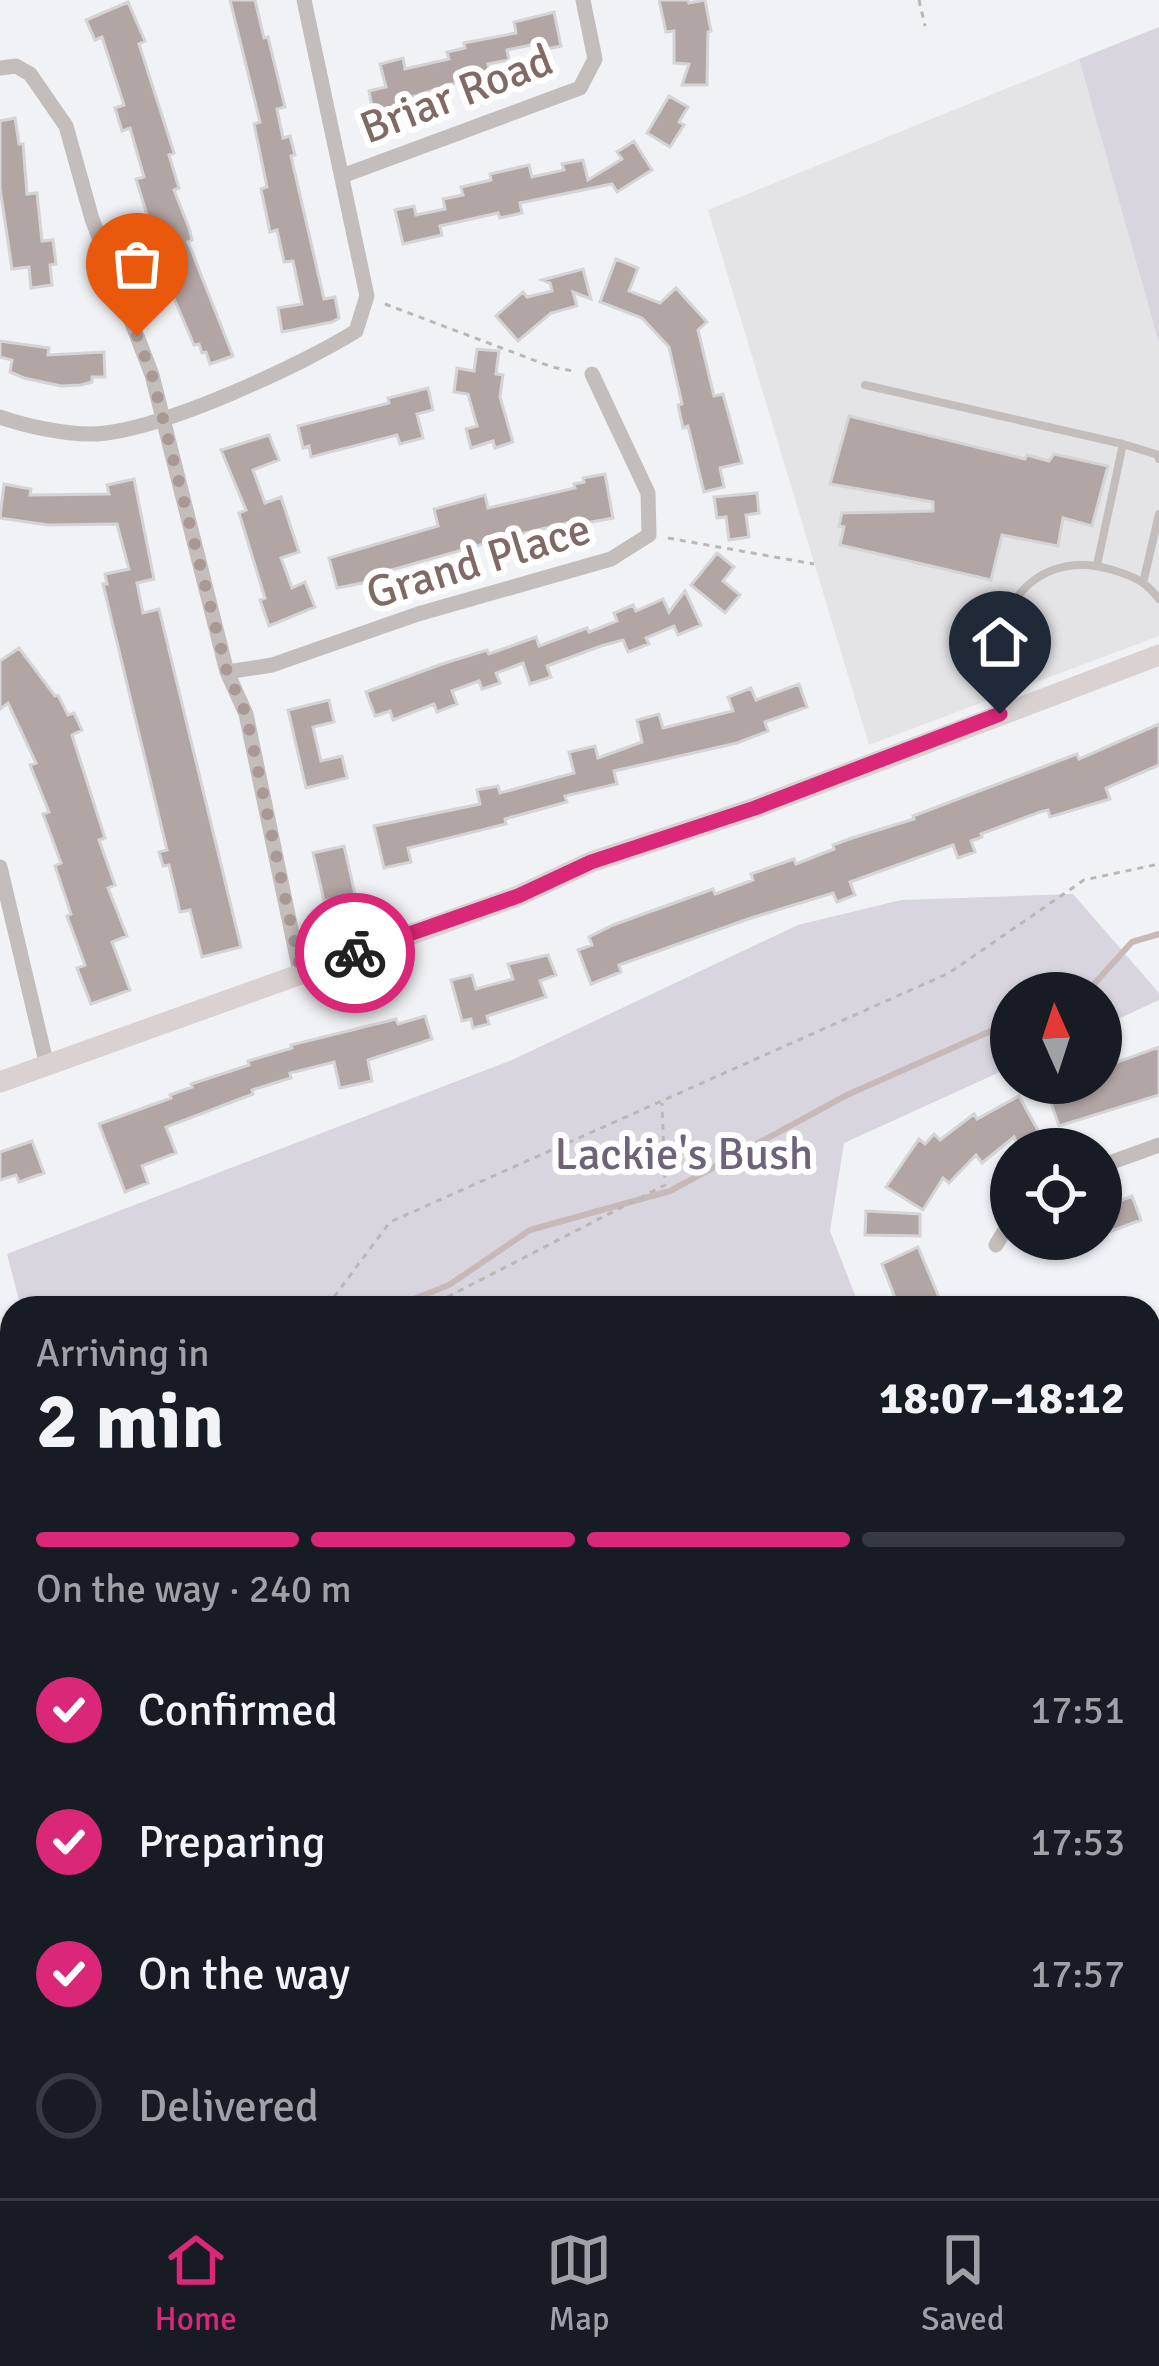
<!DOCTYPE html>
<meta charset="utf-8">
<style>
body{margin:0;font-family:Signika,sans-serif;background:#20242c;color:#f1f3f6;height:100vh;display:flex;flex-direction:column;font-size:45px;white-space:nowrap}
*{box-sizing:border-box;margin:0}
p{font-size:39px;color:#9ea1a6}
.icon{flex:none;width:66px;height:66px;fill:none;stroke:currentColor;stroke-width:2;stroke-linecap:round;stroke-linejoin:round}
.map{position:relative;flex:1;overflow:hidden}
.side{position:absolute;left:0px;top:1296px;width:1161px;height:903px;display:flex;flex-direction:column;background:#171b24;border-radius:36px 36px 0 0;box-shadow:0 3px 9px #0004}
.side>*{flex:none}
.needle{width:78px;rotate:357deg}
.controls{position:absolute;left:990px;top:972px;display:grid;gap:24px}
.controls a{display:grid;place-items:center;width:132px;height:132px;border-radius:50%;background:#171b24;box-shadow:0 3px 9px #0004;font-size:60px}
.pin{position:absolute;display:grid;place-items:center;width:102px;height:102px;color:#fff;margin:-123px -51px;border-radius:50% 50% 50% 0;rotate:-45deg;box-shadow:0 0 12px #0007}
.pin .icon{rotate:45deg}
.courier{position:absolute;display:grid;place-items:center;width:120px;height:120px;margin:-60px;border:9px solid #db2777;border-radius:50%;background:#fff;color:#222;box-shadow:0 3px 15px #0007}
.head em{font-style:normal;font-weight:800}
.head div{display:flex;flex-direction:column-reverse}
.head{display:flex;align-items:center;justify-content:space-between;height:204px;padding:0 36px}
h1{font-size:78px;font-weight:800;line-height:90px}
.bar{display:grid;grid-template-columns:repeat(4,1fr);gap:18px 12px;align-content:center;height:144px;padding:0 36px}
.bar i{height:15px;border-radius:9px;background:#363941}
.bar .selected{background:#db2777}
.bar p{grid-column:span 4}
ol{padding:0 36px;list-style:none}
li{display:flex;align-items:center;gap:36px;height:132px}
li p{margin-inline-start:auto}
li .icon{padding:12px;border-radius:50%;background:#db2777;color:#fff;stroke-width:4}
li:last-child{color:#9ea1a6}
li i{width:66px;height:66px;border:6px solid #363941;border-radius:50%}
.dock{display:flex;justify-content:space-around;align-items:center;height:168px;border-top:3px solid #363941;background:#171b24;font-size:33px;color:#9ea1a6}
.dock a{display:grid;justify-items:center;gap:6px}
.dock .selected{color:#db2777}
.map>svg:first-child{display:block}
.built{fill:#e4e3e5}
.green{fill:#d8d5de}
.lines{fill:none;stroke-linecap:round;stroke-linejoin:round}
.stream{stroke:#c8b9b9;stroke-width:6}
.building{fill:#b2a6a5;stroke:#d4d4d6;stroke-width:3}
.path{stroke:#bbb7b6;stroke-width:3;stroke-dasharray:6 6;stroke-linecap:butt}
.lane{stroke:#c3bdbb;stroke-width:8}
.street{stroke:#c3bdbb;stroke-width:15}
.secondary{stroke:#d9d2d1;stroke-width:21}
.done{stroke:#a89997;stroke-width:12;stroke-dasharray:0 21.6}
.route{stroke:#db2777;stroke-width:15}
.labels{text-anchor:middle;stroke-width:12;stroke-linejoin:round;paint-order:stroke}
.street-label{font-size:45px;fill:#816965;stroke:#fff}
.park-label{font-size:45px;fill:#6e6378;stroke:#fff}
</style>
<div class="map">
<svg width="1159" height="2198" viewBox="0 0 1159 2198">
<rect width="100%" height="100%" fill="#f1f2f5"/>
<path class="built" d="M1079 59 1159 343V636L869 745 708 210Z
M1159 1690V1908L1149 1881V1694Z"/>
<path class="green" d="M1159 27V343L1079 59Z
M1073 894 1159 993V1000L1101 1027V993H1011V1067L844 1143 830 1231 860 1308H21L7 1254 512 1060 798 925 901 900Z
M12 1477V2111L0 2115V1485Z
M1159 2119V2198H1047L1060 2187H1149V2125Z
M415 2187H603L605 2198H429Z"/>
<g class="lines">
<path class="stream" d="M1086 993 1132 942 1159 934
M391 1308 449 1285 530 1230 670 1191 847 1095 1011 1022
M0 1760 12 1751"/>
</g>
<path class="building" d="M230 0H255L264 38 268 37 285 107 277 109 283 138 290 136 295 155 291 156 324 299 335 297 339 318 332 322 282 332 278 308 302 304 293 261 284 262 277 230 270 232 261 189 267 187 254 124 260 122Z
M659 0H688L689 3 705 0 711 31 708 32 707 85H682L689 64 674 63V31L666 32Z
M128 2 145 41 139 44 174 153 169 155 179 188 174 190 189 228 192 240 188 242 233 356 210 364 206 352 202 353 199 344 194 345 169 287 136 179 144 177 130 128 122 131 115 108 124 105 102 37 95 40 86 20Z
M554 12 561 46 542 50 541 43 507 50 509 60 488 64 490 72 412 97 413 103 373 112 369 91 386 87 380 64 403 58 405 69 449 59 447 52 465 48 464 43 516 33 514 22Z
M669 96 688 107 679 122 684 125 670 147 647 133Z
M15 118 19 144H23L27 194 37 193 42 241 53 240 56 264 50 265 52 285 31 288 29 267 12 269 0 188V121Z
M634 141 652 170 617 192 612 184 520 203 522 213 500 218 498 213 440 226 442 235 403 244 395 210 414 206 416 215 445 209 443 199 463 195 461 187 491 180 490 174 529 165 532 177 564 170 562 164 583 160 588 180 622 159 617 152Z
M616 259 638 268 629 291 660 303 676 288 707 322 698 330 714 396 723 394 742 463 720 468 724 487 704 492 688 426 683 428 678 405 682 404 669 347 642 318 600 302Z
M583 269 591 299 573 292 577 306 551 313 518 341 496 316 523 292 527 297 552 291 550 283 542 280Z
M0 341 49 348 48 355 104 352 105 377H92V382L81 385 61 386 24 378 10 372 12 360 0 357Z
M477 349 499 351 496 374 503 375 500 397 513 442 495 448 493 441 471 448 466 429 477 426 468 394 454 392 457 368 474 371Z
M428 388 433 410 417 414 423 438 400 444 397 435 311 457 309 446 303 448 298 426 389 403 388 398Z
M849 416 1025 459 1027 455 1049 461 1054 454 1108 466 1092 526 1063 518 1058 546 1002 535 991 580 840 545 844 527 839 526 842 513 933 511V502L830 484Z
M269 435 279 460 253 470 265 503 281 497 299 552 281 558 292 588 305 582 315 607 269 626 260 600 265 598 239 513 246 510 221 450Z
M605 474 613 518 581 524 580 520 512 536 377 574 378 580 337 588 329 558 438 526 434 509 485 495 488 508 575 488 574 484 584 482 583 478Z
M134 479 154 579 137 583 143 613 159 609 241 947 202 957 190 910 180 912 169 865 163 866 159 852 167 850 103 584H107L105 574 129 569 117 524 48 525 0 518 4 484 31 489 30 495 109 494 107 485Z
M757 493 759 513 746 515 749 537 729 540 726 517 717 518 714 497Z
M717 553 734 567 723 581 740 595 725 613 691 585Z
M685 591 701 625 678 635 674 626 646 638 649 644 628 652 623 640 601 646 547 666 551 677 530 684 523 663 496 673 500 683 482 689 479 681 452 691 457 704 437 712 434 704 393 720 390 711 375 716 366 692 442 664 487 650 489 654 536 637 539 646 587 628 589 632 617 621 614 613 633 605 636 611 663 599 669 612Z
M19 648 55 696 58 695 68 715 74 713 82 730 72 735 105 838 99 840 115 885 108 888 127 936 112 942 130 990 91 1004 77 968 85 965 67 916 71 914 55 866 61 863 43 814 49 812 30 765 36 763 8 703 0 709V661Z
M799 684 807 707 765 722 768 731 737 743 614 771 617 784 565 796 567 802 505 819 506 824 408 848 411 862 384 868 374 826 480 804 477 790 498 786 500 793 574 773 569 752 595 746 598 758 642 742 637 720 659 714 663 728 733 711 728 697 751 688 756 700Z
M329 700 334 722 313 727 321 761 342 756 347 778 306 788 288 710Z
M1159 724V765L1106 788 1110 799 1050 817 1048 810 1040 812 981 834 982 837 971 841 975 852 958 858 953 845 850 882 855 895 837 902 833 893 751 918 619 965 621 972 591 984 578 950 592 945 589 937 613 925 713 889 715 894 753 880 751 874 794 859 796 864 834 849 833 845 852 838 914 819 913 816 1077 754 1079 759Z
M344 846 355 894 324 901 313 853Z
M548 955 556 975 540 981 546 997 487 1016 489 1024 473 1028 471 1019 462 1021 451 980 472 975 476 989 513 979 508 964Z
M425 1016 432 1039 368 1060 372 1081 340 1088 334 1062 290 1073 291 1078 252 1090 253 1094 166 1127 176 1153 142 1166 148 1183 125 1192 99 1124 171 1098 170 1095 192 1087 191 1084 249 1065 248 1061 292 1048 291 1045 396 1019 398 1024Z
M1159 1047V1095L1059 1126 1044 1083H1101V1068Z
M1019 1096 1040 1134 1018 1146 1014 1137 982 1163 976 1155 949 1183 943 1178 923 1210 886 1187 919 1139 925 1144 934 1134 940 1140 974 1114 977 1119Z
M32 1141 44 1173 19 1182 16 1175 0 1180V1152Z
M1132 1196 1141 1220 1101 1235V1208Z
M866 1211 920 1214V1236L865 1235Z
M918 1247 941 1302 935 1305 937 1308H899L882 1264Z"/>
<g class="lines">
<path class="path" d="M919 0 925 26
M385 304 552 367 573 371
M668 538 814 564
M334 1297 390 1222 949 973 1084 880 1159 864
M291 1308 299 1299 334 1297 342 1308
M426 1308 665 1185 662 1103
M1149 1337 1159 1331
M1149 1472 1159 1470
M0 1678 12 1661
M0 2146 12 2140
M364 2187 379 2198
M684 2187 690 2198
M0 2194 32 2198
M331 2198 333 2187
M505 2198 525 2187
M786 2198 788 2187"/>
<path class="lane" d="M865 385 1123 444
M1097 565 1123 444 1158 455 1159 459
M1144 579 1159 514
M1000 713C977 637 1021 542 1113 570 1135 577 1145 581 1159 599"/>
<path class="street" d="M0 68 16 66 30 74 66 126 92 219 152 375 227 672 246 714 300 972
M342 176 580 88 595 59 583 0
M0 417C26 426 63 434 91 434 154 434 302 365 356 331L367 296 304 0
M227 672 272 665 418 614 611 559 649 535 648 493 592 374
M0 867 47 1066
M1101 1166 1159 1145
M996 1245 1011 1220"/>
<path class="secondary" d="M0 1082 518 896 591 862 755 808 1159 655"/>
</g>
<g class="lines">
<path class="done" d="M137 336 152 375 227 672 246 714 301 972 355 953"/>
<path class="route" d="M355 953 518 896 591 862 755 808 1000 714"/>
</g>
<g class="labels">
<g class="street-label">
<text transform="translate(456 93) rotate(-21)" y="16">Briar Road</text>
<text transform="translate(478 560) rotate(-17)" y="16">Grand Place</text>
</g>
<g class="park-label">
<text x="684" y="1169">Lackie's Bush</text>
</g>
</g>
</svg>
<div class="controls">
<a><svg class="needle" viewBox="-14 -14 28 28"><path d="M0-13l5 13h-10z" fill="#e53935"/><path d="M0 13l5-13h-10z" fill="#9ea1a6"/></svg></a>
<a><svg class="icon" aria-label="locate" viewBox="0 0 24 24"><circle cx="12" cy="12" r="6"/><path d="M12 2v4M12 18v4M2 12h4M18 12h4"/></svg></a>
</div>
<div class="pin" style="left:137px;top:336px;background:#ea580c"><svg class="icon" aria-label="bag" viewBox="0 0 24 24"><path d="M5 8h14l-1 12H6zM9 8a3 3 0 0 1 6 0"/></svg></div>
<div class="pin" style="left:1000px;top:714px;background:#1f2937"><svg class="icon" aria-label="home" viewBox="0 0 24 24"><path d="M3 11l9-7 9 7M6 9v11h12V9"/></svg></div>
<div class="courier" style="left:355px;top:953px"><svg class="icon" aria-label="bike" viewBox="0 0 24 24"><circle cx="6" cy="16" r="4"/><circle cx="18" cy="16" r="4"/><path d="M6 16l4-8h5l3 8M10 8l3 8H6M13 5h3"/></svg></div>
<section class="side">
<div class="head"><div><h1>2 min</h1><p>Arriving in</p></div><em>18:07–18:12</em></div>
<div class="bar"><i class="selected"></i><i class="selected"></i><i class="selected"></i><i></i><p>On the way · 240 m</p></div>
<ol>
<li><svg class="icon" aria-label="check" viewBox="0 0 24 24"><path d="M5 12l5 5 9-10"/></svg>Confirmed<p>17:51</p></li>
<li><svg class="icon" aria-label="check" viewBox="0 0 24 24"><path d="M5 12l5 5 9-10"/></svg>Preparing<p>17:53</p></li>
<li><svg class="icon" aria-label="check" viewBox="0 0 24 24"><path d="M5 12l5 5 9-10"/></svg>On the way<p>17:57</p></li>
<li><i></i>Delivered</li>
</ol>
</section>
</div>
<nav class="dock">
<a class="selected"><svg class="icon" aria-label="home" viewBox="0 0 24 24"><path d="M3 11l9-7 9 7M6 9v11h12V9"/></svg>Home</a>
<a><svg class="icon" aria-label="map" viewBox="0 0 24 24"><path d="M3 6l6-2 6 2 6-2v14l-6 2-6-2-6 2zM9 4v14M15 6v14"/></svg>Map</a>
<a><svg class="icon" aria-label="saved" viewBox="0 0 24 24"><path d="M7 4h10v16l-5-4-5 4z"/></svg>Saved</a>
</nav>
